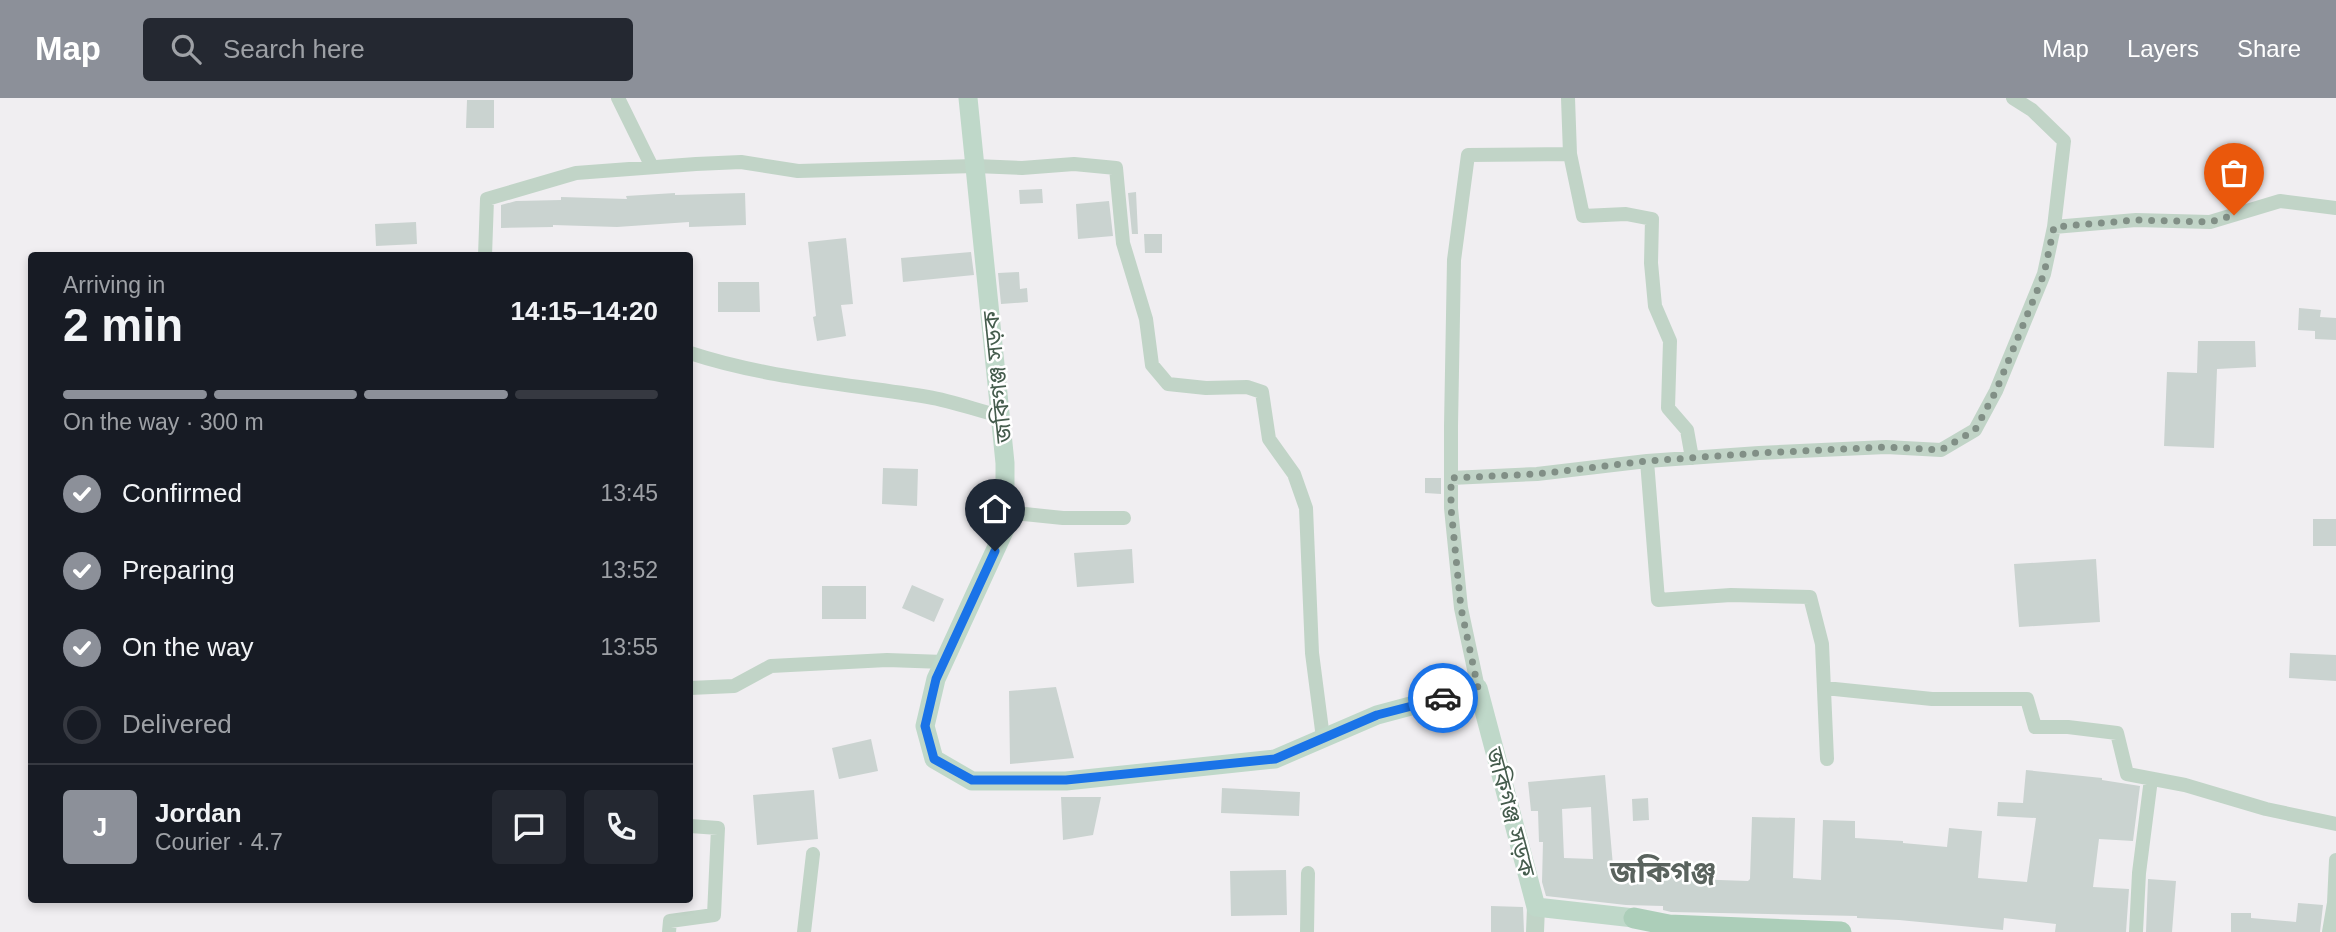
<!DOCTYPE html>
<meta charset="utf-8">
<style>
body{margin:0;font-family:Arial,"Noto Sans Bengali",sans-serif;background:#242831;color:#f1f3f6;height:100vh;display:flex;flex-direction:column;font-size:26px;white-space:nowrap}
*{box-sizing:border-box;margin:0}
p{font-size:23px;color:#9ea1a6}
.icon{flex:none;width:38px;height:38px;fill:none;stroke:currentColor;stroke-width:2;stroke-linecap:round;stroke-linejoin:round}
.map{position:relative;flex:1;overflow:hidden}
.panel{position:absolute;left:28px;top:154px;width:665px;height:651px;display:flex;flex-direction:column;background:#171b24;border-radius:7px;box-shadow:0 4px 10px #0003}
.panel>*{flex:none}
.pin{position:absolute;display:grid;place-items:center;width:60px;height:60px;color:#fff;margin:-72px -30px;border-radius:50% 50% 50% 0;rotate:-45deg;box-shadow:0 0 7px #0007}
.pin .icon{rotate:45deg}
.courier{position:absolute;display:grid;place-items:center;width:70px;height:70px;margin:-35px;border:5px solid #1a73e8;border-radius:50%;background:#fff;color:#222;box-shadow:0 2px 9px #0007}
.summary em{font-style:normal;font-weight:700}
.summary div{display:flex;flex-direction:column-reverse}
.summary{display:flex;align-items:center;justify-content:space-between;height:119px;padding:0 35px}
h1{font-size:46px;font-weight:700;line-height:52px}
.bar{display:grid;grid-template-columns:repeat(4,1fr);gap:10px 7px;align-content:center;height:84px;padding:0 35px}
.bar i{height:9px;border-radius:5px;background:#363941}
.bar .selected{background:#8c9099}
.bar p{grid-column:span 4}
.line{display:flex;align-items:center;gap:18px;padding:0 35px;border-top:2px solid #363941}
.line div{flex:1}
.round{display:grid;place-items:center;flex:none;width:74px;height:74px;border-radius:7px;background:#242831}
ol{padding:0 35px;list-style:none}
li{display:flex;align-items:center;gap:21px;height:77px}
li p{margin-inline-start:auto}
li .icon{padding:7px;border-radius:50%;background:#8c9099;color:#fff;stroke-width:4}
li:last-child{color:#9ea1a6}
li i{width:38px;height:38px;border:4px solid #363941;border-radius:50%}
header{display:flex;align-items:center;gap:42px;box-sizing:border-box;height:98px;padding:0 35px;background:#8c9099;color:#fff}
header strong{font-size:33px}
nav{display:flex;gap:38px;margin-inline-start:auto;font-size:24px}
.search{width:490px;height:63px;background:#242831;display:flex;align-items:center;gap:18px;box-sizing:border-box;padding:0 24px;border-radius:7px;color:#9ea1a6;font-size:26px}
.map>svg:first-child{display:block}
.building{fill:#cad3d0;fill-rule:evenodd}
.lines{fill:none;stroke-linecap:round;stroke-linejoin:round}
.minor{stroke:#c1d4c7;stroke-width:14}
.tertiary{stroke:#c1d4c7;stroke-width:18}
.secondary{stroke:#bfd8c9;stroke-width:19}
.primary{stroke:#acceb9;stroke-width:21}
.done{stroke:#818f86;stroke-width:7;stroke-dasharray:0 12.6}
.route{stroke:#1a73e8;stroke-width:9}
.labels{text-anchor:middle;stroke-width:5;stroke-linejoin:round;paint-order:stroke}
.street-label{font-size:23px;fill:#455c4d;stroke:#fff}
.district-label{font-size:30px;font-weight:bold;fill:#5a635e;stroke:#fff}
</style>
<header>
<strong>Map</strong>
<div class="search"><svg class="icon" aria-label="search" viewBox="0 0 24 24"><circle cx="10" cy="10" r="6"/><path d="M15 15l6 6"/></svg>Search here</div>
<nav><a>Map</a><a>Layers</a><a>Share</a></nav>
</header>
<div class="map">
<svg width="2336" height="834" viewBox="0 0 2336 834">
<rect width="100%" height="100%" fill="#f0eef1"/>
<path class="building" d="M467 2H494V30H466Z
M1042 91 1043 105 1020 106 1019 92Z
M1136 94 1138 136H1132L1128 95Z
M675 95V97L745 95 746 127 689 129V124L617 129 553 127V129L501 130V107L516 103 561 102V99L627 101 626 98Z
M1109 103 1113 138 1078 141 1076 106Z
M416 124 417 146 376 148 375 126Z
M1144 136H1162V155H1145Z
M846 140 853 206 841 207 846 238 817 243 813 219 816 218 808 144Z
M971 154 974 177 903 184 901 160Z
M1019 174 1020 191 1027 190 1028 204 1001 206 998 175Z
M718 184H759L760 214H718Z
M2299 210 2321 212 2320 219 2336 220V242L2315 241V233L2298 232Z
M2198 243H2255L2256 269 2217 271 2214 350 2164 348 2167 274 2197 275Z
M883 370 918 371 917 408 882 406Z
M1425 380H1441V396L1425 395Z
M2313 421H2336V448H2313Z
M1132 451 1134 485 1077 489 1074 455Z
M2096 461 2100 524 2019 529 2014 466Z
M912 487 944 501 934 524 902 510Z
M822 488H866V521H822Z
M2290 555 2336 557V583L2289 580Z
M1056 589 1074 660 1010 666 1009 593Z
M871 641 878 673 839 681 832 650Z
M2026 672 2102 680V682L2140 688 2133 743 2099 741 2093 789 2129 791 2126 834H2055L2056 826 2004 820 2003 832 1899 822 1857 820V818L1671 814 1663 812V808L1626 807 1546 798 1542 784 1543 744H1539L1538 713H1531L1528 684 1605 677 1614 779 1637 778 1636 765H1691V781L1748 783 1750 781 1752 719 1795 720 1793 780 1821 782 1823 722 1855 723V740L1903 743V745L1947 749 1949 730 1982 733 1978 780 2027 784 2036 720 1997 718 1998 704 2023 705ZM1591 709 1593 761 1564 760 1562 711Z
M1222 690 1300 694 1299 718 1221 715Z
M814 692 818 741 757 747 753 697Z
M1061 699H1101L1093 737 1063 742Z
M1648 700 1649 722 1633 723 1632 701Z
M1286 772 1287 817 1231 818 1230 773Z
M2148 781 2176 783 2172 834H2146Z
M2298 805 2323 807 2320 834H2231V815H2251V820L2296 824Z
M1491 808 1523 809 1524 834H1491Z"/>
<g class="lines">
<path class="minor" d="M618 0 652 69
M1568 0 1570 56 1583 118 1626 116 1652 121 1651 165 1655 208 1670 243 1668 310 1687 332 1692 360
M2013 0 2032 12 2064 43 2054 129 2136 122 2210 124 2280 103 2336 110
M485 158 487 101 576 75 696 66 741 64 798 73 975 68 1022 70 1074 66 1116 70 1123 145 1146 221 1152 267 1168 286 1206 290 1247 289 1262 294 1269 341 1294 376 1306 410 1312 555 1323 640
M690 255C766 280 848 286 928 299 952 303 976 312 1000 318
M1647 363 1658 502 1731 497 1810 499 1822 546 1827 661
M1451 380 1537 376 1647 363 1759 355 1886 349 1941 352 1975 332 1996 293 2044 176 2054 129
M1005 414 1063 420H1124
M690 590 734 588 771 568 887 562 944 564
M1478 590 1461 510 1451 410V328L1454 162 1468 57 1570 56
M1825 590 1932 601H2027L2035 629H2068L2117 635 2127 676 2185 687 2266 711 2336 726
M669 834 670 823 714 817 718 730 690 728
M804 834 813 756
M1307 834 1308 775
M2136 834 2139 775 2151 681
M2329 834 2334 805 2336 762"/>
<path class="tertiary" d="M1535 834 1536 809"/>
<path class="secondary" d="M968 0 1005 365V431L936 581 925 628 934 661 972 683H1066L1275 661 1377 617 1478 590 1536 809 1634 820"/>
<path class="primary" d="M1634 820 1669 827 1841 834"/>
</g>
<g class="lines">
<path class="done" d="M1443 600 1478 590 1461 510 1451 410V380L1537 376 1647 363 1759 355 1886 349 1941 352 1975 332 1996 293 2044 176 2054 129 2136 122 2210 124 2234 117"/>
<path class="route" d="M995 453 936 581 925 628 934 661 972 682H1066L1275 661 1377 617 1443 600"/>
</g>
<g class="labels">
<g class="street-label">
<text transform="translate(997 279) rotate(-96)" y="8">জকিগঞ্জ সড়ক</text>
<text transform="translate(1511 714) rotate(75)" y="8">জকিগঞ্জ সড়ক</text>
</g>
<g class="district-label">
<text x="1663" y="784">জকিগঞ্জ</text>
</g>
</g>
</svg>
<div class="pin" style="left:2234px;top:117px;background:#ea580c"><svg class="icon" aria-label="bag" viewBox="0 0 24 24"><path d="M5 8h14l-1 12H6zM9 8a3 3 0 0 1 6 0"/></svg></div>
<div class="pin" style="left:995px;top:453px;background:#1f2937"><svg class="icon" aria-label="home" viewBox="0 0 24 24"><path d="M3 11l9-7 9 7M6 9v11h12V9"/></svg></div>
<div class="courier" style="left:1443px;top:600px"><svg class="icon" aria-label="car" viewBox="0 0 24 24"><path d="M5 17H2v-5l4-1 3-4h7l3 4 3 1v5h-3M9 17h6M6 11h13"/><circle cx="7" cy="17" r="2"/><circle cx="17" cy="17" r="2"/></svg></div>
<section class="panel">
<div class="summary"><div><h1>2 min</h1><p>Arriving in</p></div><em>14:15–14:20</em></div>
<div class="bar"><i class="selected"></i><i class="selected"></i><i class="selected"></i><i></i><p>On the way · 300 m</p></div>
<ol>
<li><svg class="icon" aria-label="check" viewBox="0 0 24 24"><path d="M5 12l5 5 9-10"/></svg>Confirmed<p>13:45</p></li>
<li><svg class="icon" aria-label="check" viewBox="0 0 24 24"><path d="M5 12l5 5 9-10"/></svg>Preparing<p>13:52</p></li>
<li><svg class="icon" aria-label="check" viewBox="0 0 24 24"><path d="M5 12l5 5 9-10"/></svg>On the way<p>13:55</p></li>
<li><i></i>Delivered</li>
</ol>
<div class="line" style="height:126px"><b class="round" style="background:#8c9099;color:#fff">J</b><div><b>Jordan</b><p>Courier · 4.7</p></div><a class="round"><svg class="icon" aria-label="chat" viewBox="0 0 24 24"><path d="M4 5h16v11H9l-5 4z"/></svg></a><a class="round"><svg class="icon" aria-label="phone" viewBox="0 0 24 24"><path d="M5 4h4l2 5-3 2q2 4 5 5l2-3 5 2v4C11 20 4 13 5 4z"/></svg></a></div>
</section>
</div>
